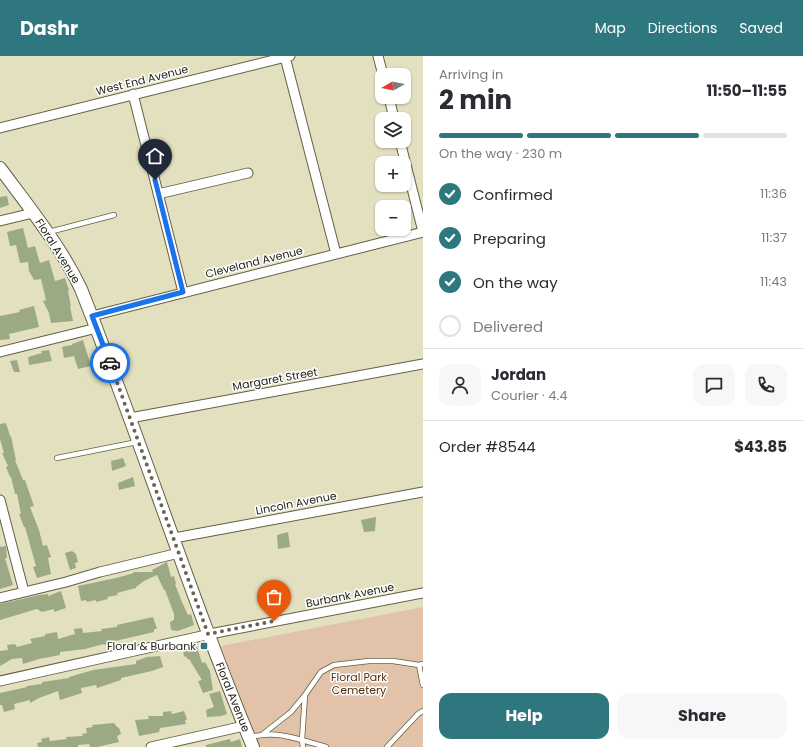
<!DOCTYPE html>
<meta charset="utf-8">
<style>
body{margin:0;font-family:Poppins,sans-serif;background:#f7f7f7;color:#2b2b33;height:100vh;display:flex;flex-direction:column;font-size:15px;white-space:nowrap}
*{box-sizing:border-box;margin:0}
p{font-size:13px;color:#7c7c81}
.icon{flex:none;width:22px;height:22px;fill:none;stroke:currentColor;stroke-width:2;stroke-linecap:round;stroke-linejoin:round}
.map{position:relative;flex:1;overflow:hidden}
.side{display:flex;flex-direction:column;background:#fff;width:380px}
.side>*{flex:none}
.needle{width:26px;rotate:261deg}
.controls{position:absolute;left:375px;top:12px;display:grid;gap:8px}
.controls a{display:grid;place-items:center;width:36px;height:36px;border-radius:8px;background:#fff;box-shadow:0 1px 3px #0004;font-size:20px}
.pin{position:absolute;display:grid;place-items:center;width:34px;height:34px;color:#fff;margin:-41px -17px;border-radius:50% 50% 50% 0;rotate:-45deg;box-shadow:0 0 4px #0007}
.pin .icon{rotate:45deg}
.courier{position:absolute;display:grid;place-items:center;width:40px;height:40px;margin:-20px;border:3px solid #1a73e8;border-radius:50%;background:#fff;color:#222;box-shadow:0 1px 5px #0007}
.summary em{font-style:normal;font-weight:700}
.summary div{display:flex;flex-direction:column-reverse}
.summary{display:flex;align-items:center;justify-content:space-between;height:68px;padding:0 16px}
h1{font-size:26px;font-weight:700;line-height:30px}
.bar{display:grid;grid-template-columns:repeat(4,1fr);gap:6px 4px;align-content:center;height:48px;padding:0 16px}
.bar i{height:5px;border-radius:3px;background:#e1e1e2}
.bar .current{background:#2e777f}
.bar p{grid-column:span 4}
.line{display:flex;align-items:center;gap:10px;padding:0 16px;border-top:1px solid #e1e1e2}
.line div{flex:1}
.round{display:grid;place-items:center;flex:none;width:42px;height:42px;border-radius:12px;background:#f7f7f7}
ol{padding:0 16px;list-style:none}
li{display:flex;align-items:center;gap:12px;height:44px}
li p{margin-inline-start:auto}
li .icon{padding:4px;border-radius:50%;background:#2e777f;color:#fff;stroke-width:4}
li:last-child{color:#7c7c81}
li i{width:22px;height:22px;border:2px solid #e1e1e2;border-radius:50%}
.action{display:flex;gap:8px;margin-top:auto;padding:8px 16px}
.action a{flex:1;height:46px;border-radius:12px;background:#2e777f;color:#fff;font-size:16px;font-weight:700;line-height:46px;text-align:center}
.action a+a{background:#f7f7f7;color:#2b2b33}
header{display:flex;align-items:center;gap:24px;box-sizing:border-box;height:56px;padding:0 20px;background:#2e777f;color:#fff}
header strong{font-size:19px}
nav{display:flex;gap:22px;margin-inline-start:auto;font-size:14px}
main{display:flex;flex:1;min-height:0}
.map>svg:first-child{display:block}
.green{fill:#e2c2a8}
.building{fill:#9ca985}
.lines{fill:none;stroke-linecap:round;stroke-linejoin:round}
.lane-casing{stroke:#626044;stroke-width:6}
.street-casing{stroke:#626044;stroke-width:11}
.secondary-casing{stroke:#626044;stroke-width:14}
.lane{stroke:#fff;stroke-width:4.5}
.street{stroke:#fff;stroke-width:9}
.secondary{stroke:#fff;stroke-width:12}
.done{stroke:#686653;stroke-width:4;stroke-dasharray:0 7.2}
.route{stroke:#1a73e8;stroke-width:5}
.poi-dot{fill:#2e777f;stroke:#fff;stroke-width:1.5}
.labels{text-anchor:middle;stroke-width:3;stroke-linejoin:round;paint-order:stroke}
.street-label{font-size:11px;fill:#252418;stroke:#fff}
.poi-label{font-size:11px;fill:#252418;stroke:#fff;text-anchor:end}
.park-label{font-size:11px;fill:#502f0e;stroke:#fff}
</style>
<header>
<strong>Dashr</strong>
<nav><a>Map</a><a>Directions</a><a>Saved</a></nav>
</header>
<main>
<div class="map">
<svg width="423" height="691" viewBox="0 0 423 691">
<rect width="100%" height="100%" fill="#e3e0c0"/>
<path class="green" d="M423 551V691H258L221 590Z"/>
<path class="building" d="M7 140 9 149 0 152V141Z
M23 172 28 192 35 190 40 207 49 204 55 225 65 222 69 234 68 235 71 250H70L73 265 51 267 49 257 43 245 46 244 41 223 34 224 29 215 28 206 20 207 16 189 10 190 7 176Z
M34 250 39 271 9 278 10 283 0 284V260L20 256 19 254Z
M83 284 91 310 78 313 74 300 64 302 62 291 72 289V288Z
M49 294 52 305 29 309 28 301 42 297 41 295Z
M17 304 20 316H14L10 305Z
M6 367 10 380H11L16 404H15L23 424H25L34 450 30 451 39 474 43 490 47 489 51 501 48 502 51 518 37 522 33 511 36 510 25 471H24L19 458H21L17 438H15L11 421H10L6 411 8 410 2 397H4L0 383V368Z
M123 402 126 410 112 415 111 405Z
M133 421 135 430 119 434 118 427Z
M376 461 375 475 364 476 361 464Z
M288 476 290 491 278 493 277 479Z
M0 490 1 491 6 490 7 502H5L13 529 0 533Z
M72 495 76 498 78 506 75 507 76 512 70 514 65 497Z
M167 506 171 521 174 520 176 528H175L182 546 188 559 191 558 194 569 178 575 171 574 170 566 174 564V558L165 534H164L157 519 144 525 136 531V532L117 537 118 539 107 541 108 543 96 546V544L87 546 86 544 81 545 78 530 116 522 134 517 133 516H153L152 514Z
M61 535 66 552 54 556V553L42 556 37 553 0 564V548L39 539 48 538V540Z
M153 561 157 573H154V576L115 585 105 589 104 588 85 593 60 596V599L39 603 23 608 22 602 12 603 0 610V595L8 594 7 589 15 588 17 591 32 587 30 583 45 580V578L57 576 58 583 75 578 74 573 82 572 83 577 102 575 101 573 117 571V569Z
M197 591 202 607 205 606 210 615 213 634 203 637 198 625 202 624 189 603H187L186 600 184 601 183 594Z
M160 600 163 611 152 615 121 622V624L97 632 96 629 81 632 82 637 60 644 58 635 39 642 30 647V644L14 648 15 653 4 656 2 649H0V637L27 631V630L42 628V626L69 622V621L93 614 136 608V605L147 601Z
M220 635 227 658 221 660 207 661 206 654 214 651 209 638Z
M171 655 172 658 184 655 187 663 185 665 186 668 160 672 159 676 139 680 135 664 149 663 148 660H163V656Z
M114 667 117 671 119 672 121 678 117 680 119 686 97 691H90L89 688 78 689V691H38L37 687 42 686 41 683 49 681 50 685 67 683 66 681 83 680 82 678 87 677 86 672 93 671 92 669Z
M230 683 231 686 240 683 242 691H206V689Z"/>
<g class="lines">
<g class="lane-casing">
<path id="lane" d="M49 176 114 159
M57 402 137 386
M419 609 423 629
M263 678 291 656 305 639
M251 681C270 676 283 679 302 684L303 691
M326 691 302 684 305 639 321 616 334 609 369 605H393L419 609 423 608
M387 691 418 658 423 655"/>
</g>
<g class="street-casing">
<path id="street" d="M378 0 383 19
M285 1 336 198
M133 38 183 236
M389 41 394 63
M0 72 290 0
M400 85 423 176
M158 138 248 117
M0 165 33 157
M92 260 423 176
M0 296 97 272
M130 362 423 308
M0 444 24 536
M174 482 423 436
M0 542 66 526 100 516 179 497
M0 625 215 577 423 537
M151 691 244 670"/>
</g>
<g class="secondary-casing">
<path id="secondary" d="M0 112C28 150 60 189 81 233 141 384 190 540 253 691"/>
</g>
<use href="#lane" class="lane"/>
<use href="#street" class="street"/>
<use href="#secondary" class="secondary"/>
</g>
<g class="lines">
<path class="done" d="M110 307 208 578 274 565"/>
<path class="route" d="M110 307 92 260 183 236 155 124"/>
</g>
<rect class="poi-dot" x="200" y="586" width="8" height="8" rx="2"/>
<g class="labels">
<g class="street-label">
<text transform="translate(142 24) rotate(-14)" y="4">West End Avenue</text>
<text transform="translate(58 195) rotate(58)" y="4">Floral Avenue</text>
<text transform="translate(254 206) rotate(-14)" y="4">Cleveland Avenue</text>
<text transform="translate(275 323) rotate(-10)" y="4">Margaret Street</text>
<text transform="translate(296 447) rotate(-11)" y="4">Lincoln Avenue</text>
<text transform="translate(350 539) rotate(-11)" y="4">Burbank Avenue</text>
<text transform="translate(233 641) rotate(68)" y="4">Floral Avenue</text>
</g>
<g class="poi-label">
<text x="196" y="594">Floral &amp; Burbank</text>
</g>
<g class="park-label">
<text x="359" y="625">Floral Park<tspan x="359" dy="13">Cemetery</tspan></text>
</g>
</g>
</svg>
<div class="controls">
<a><svg class="needle" viewBox="-14 -14 28 28"><path d="M0-13l5 13h-10z" fill="#e53935"/><path d="M0 13l5-13h-10z" fill="#7c7c81"/></svg></a>
<a><svg class="icon" aria-label="layers" viewBox="0 0 24 24"><path d="M12 4l9 5-9 5-9-5zM3 14l9 5 9-5"/></svg></a>
<a>+</a>
<a>−</a>
</div>
<div class="pin" style="left:274px;top:565px;background:#ea580c"><svg class="icon" aria-label="bag" viewBox="0 0 24 24"><path d="M5 8h14l-1 12H6zM9 8a3 3 0 0 1 6 0"/></svg></div>
<div class="pin" style="left:155px;top:124px;background:#1f2937"><svg class="icon" aria-label="home" viewBox="0 0 24 24"><path d="M3 11l9-7 9 7M6 9v11h12V9"/></svg></div>
<div class="courier" style="left:110px;top:307px"><svg class="icon" aria-label="car" viewBox="0 0 24 24"><path d="M5 17H2v-5l4-1 3-4h7l3 4 3 1v5h-3M9 17h6M6 11h13"/><circle cx="7" cy="17" r="2"/><circle cx="17" cy="17" r="2"/></svg></div>
</div>
<section class="side">
<div class="summary"><div><h1>2 min</h1><p>Arriving in</p></div><em>11:50–11:55</em></div>
<div class="bar"><i class="current"></i><i class="current"></i><i class="current"></i><i></i><p>On the way · 230 m</p></div>
<ol>
<li><svg class="icon" aria-label="check" viewBox="0 0 24 24"><path d="M5 12l5 5 9-10"/></svg>Confirmed<p>11:36</p></li>
<li><svg class="icon" aria-label="check" viewBox="0 0 24 24"><path d="M5 12l5 5 9-10"/></svg>Preparing<p>11:37</p></li>
<li><svg class="icon" aria-label="check" viewBox="0 0 24 24"><path d="M5 12l5 5 9-10"/></svg>On the way<p>11:43</p></li>
<li><i></i>Delivered</li>
</ol>
<div class="line" style="height:72px"><a class="round"><svg class="icon" aria-label="person" viewBox="0 0 24 24"><circle cx="12" cy="8" r="4"/><path d="M4 21q1-7 8-7t8 7"/></svg></a><div><b>Jordan</b><p>Courier · 4.4</p></div><a class="round"><svg class="icon" aria-label="chat" viewBox="0 0 24 24"><path d="M4 5h16v11H9l-5 4z"/></svg></a><a class="round"><svg class="icon" aria-label="phone" viewBox="0 0 24 24"><path d="M5 4h4l2 5-3 2q2 4 5 5l2-3 5 2v4C11 20 4 13 5 4z"/></svg></a></div>
<div class="line" style="height:52px"><div>Order #8544</div><b>$43.85</b></div>
<div class="action"><a>Help</a><a>Share</a></div>
</section>
</main>
